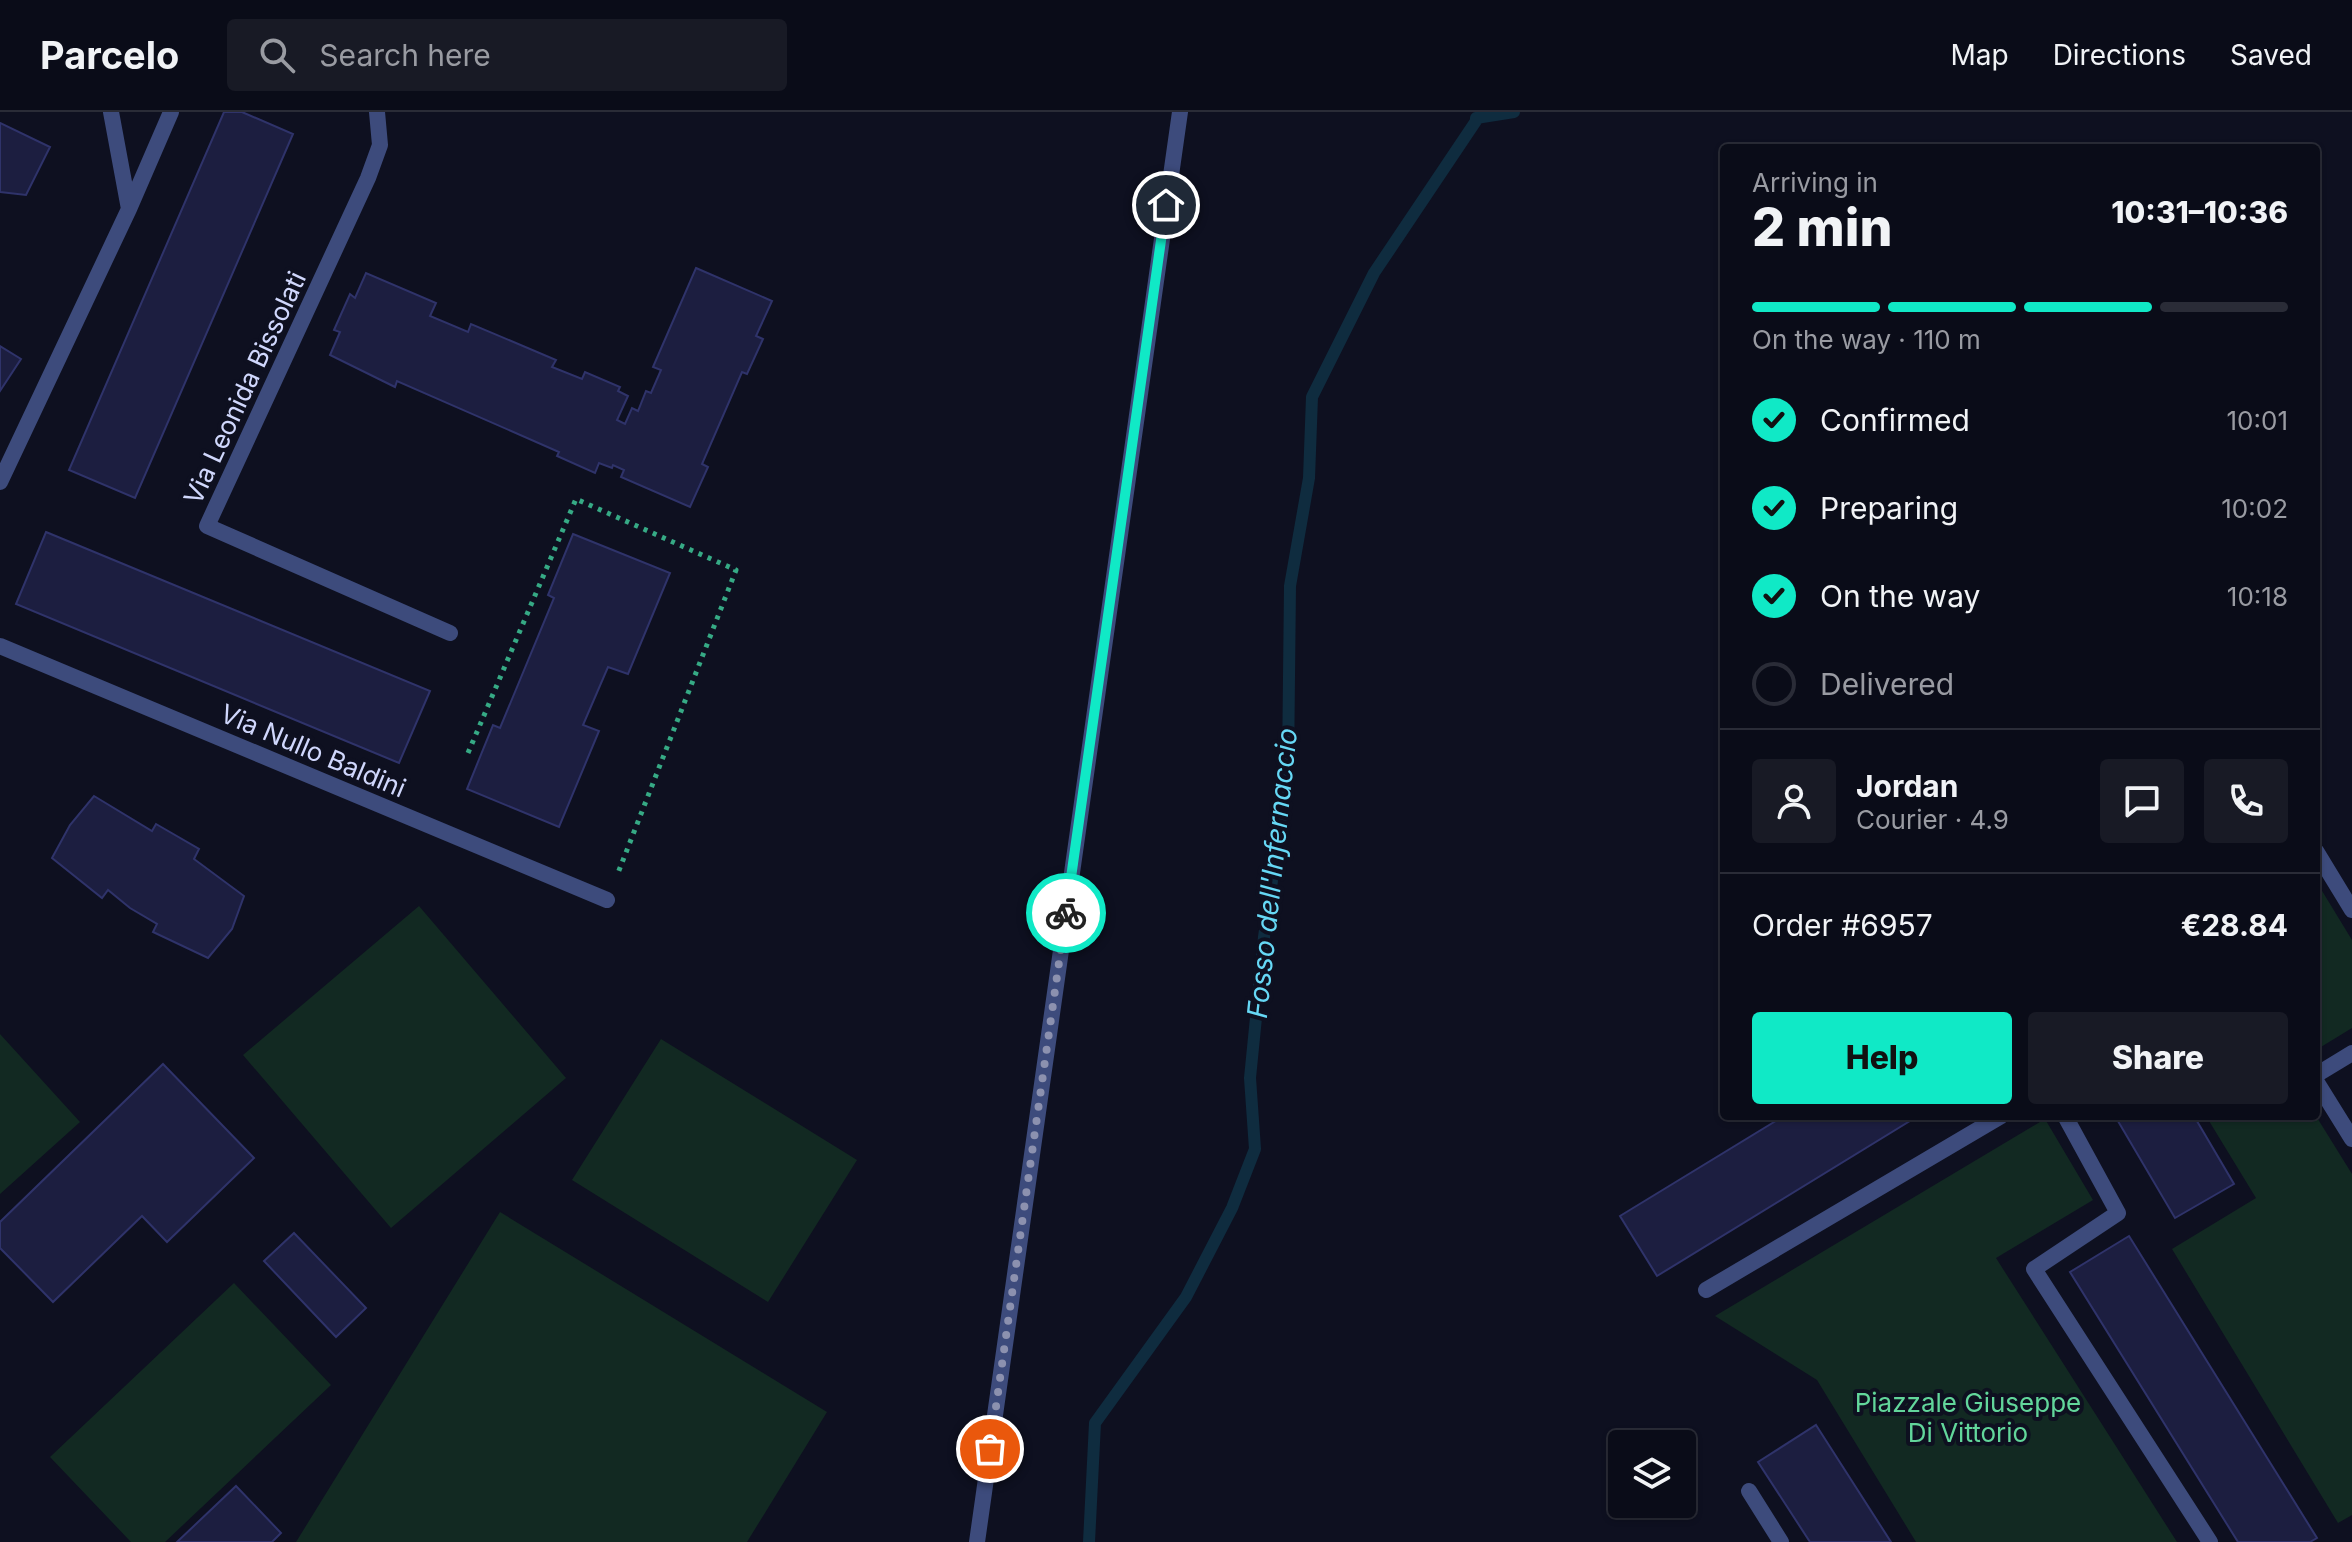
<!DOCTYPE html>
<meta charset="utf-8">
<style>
body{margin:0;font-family:Inter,sans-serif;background:#181a25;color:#f1f3f6;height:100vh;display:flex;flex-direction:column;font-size:30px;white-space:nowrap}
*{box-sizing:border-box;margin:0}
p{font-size:26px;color:#999ba2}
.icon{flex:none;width:44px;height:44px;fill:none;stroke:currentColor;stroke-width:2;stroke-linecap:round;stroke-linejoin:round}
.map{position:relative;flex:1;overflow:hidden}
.drawer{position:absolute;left:1720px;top:32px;width:600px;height:976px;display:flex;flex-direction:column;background:#0a0c18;border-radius:8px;box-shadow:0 2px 6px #0004,0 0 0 2px #2a2c37}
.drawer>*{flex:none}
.tools{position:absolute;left:1608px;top:1318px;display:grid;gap:16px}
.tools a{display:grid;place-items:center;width:88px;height:88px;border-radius:8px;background:#0a0c18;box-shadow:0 2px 6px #0004,0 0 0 2px #2a2c37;font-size:40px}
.pin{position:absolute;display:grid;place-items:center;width:68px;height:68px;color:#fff;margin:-34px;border:4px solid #fff;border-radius:50%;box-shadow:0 2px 8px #0007}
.courier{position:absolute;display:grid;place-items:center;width:80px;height:80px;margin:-40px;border:6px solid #10e9c6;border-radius:50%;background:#fff;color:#222;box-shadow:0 2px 10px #0007}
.head em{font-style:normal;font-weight:800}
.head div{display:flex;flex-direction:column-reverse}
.head{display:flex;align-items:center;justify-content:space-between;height:136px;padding:0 32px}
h1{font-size:52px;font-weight:800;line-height:60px}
.bar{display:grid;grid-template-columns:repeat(4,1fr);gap:12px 8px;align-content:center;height:96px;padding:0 32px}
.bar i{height:10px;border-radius:6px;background:#2a2c37}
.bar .active{background:#10e9c6}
.bar p{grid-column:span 4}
.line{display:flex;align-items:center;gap:20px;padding:0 32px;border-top:2px solid #2a2c37}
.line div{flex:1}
.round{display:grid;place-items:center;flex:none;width:84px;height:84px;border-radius:8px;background:#181a25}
ol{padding:0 32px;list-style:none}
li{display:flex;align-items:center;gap:24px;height:88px}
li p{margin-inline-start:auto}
li .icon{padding:8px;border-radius:50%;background:#10e9c6;color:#111;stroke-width:4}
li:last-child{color:#999ba2}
li i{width:44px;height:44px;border:4px solid #2a2c37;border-radius:50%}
.cta{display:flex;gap:16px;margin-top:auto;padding:16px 32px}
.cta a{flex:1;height:92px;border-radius:8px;background:#10e9c6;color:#111;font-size:32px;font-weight:800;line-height:92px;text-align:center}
.cta a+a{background:#181a25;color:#f1f3f6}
header{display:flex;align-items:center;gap:48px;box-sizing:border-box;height:112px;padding:0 40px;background:#0a0c18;border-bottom:2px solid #2a2c37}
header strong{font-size:38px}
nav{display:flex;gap:44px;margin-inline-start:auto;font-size:28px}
.search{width:560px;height:72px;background:#181a25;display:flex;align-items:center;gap:20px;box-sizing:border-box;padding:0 28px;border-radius:8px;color:#999ba2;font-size:30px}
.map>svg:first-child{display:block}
.green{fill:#122922}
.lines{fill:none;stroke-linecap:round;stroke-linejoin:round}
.stream{stroke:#0f2c3f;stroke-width:12}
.building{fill:#1c1e40;stroke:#2f336a;stroke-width:2}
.path{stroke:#36aa85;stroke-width:5;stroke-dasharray:4 6;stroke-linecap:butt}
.minor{stroke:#3d4b7c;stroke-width:16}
.done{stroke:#8c91af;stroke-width:8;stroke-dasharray:0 14.4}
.route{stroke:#10e9c6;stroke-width:10}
.labels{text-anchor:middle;stroke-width:8;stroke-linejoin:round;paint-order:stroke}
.street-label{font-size:26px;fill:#d0d7fc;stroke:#0e1020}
.park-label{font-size:26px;fill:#62d69b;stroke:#0e1020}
.water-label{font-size:28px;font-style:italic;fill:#66d8f5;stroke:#0e1020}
</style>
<header>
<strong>Parcelo</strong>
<div class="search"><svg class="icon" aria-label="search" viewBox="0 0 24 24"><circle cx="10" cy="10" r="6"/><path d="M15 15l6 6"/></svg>Search here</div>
<nav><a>Map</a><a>Directions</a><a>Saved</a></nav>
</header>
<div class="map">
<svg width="2352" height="1430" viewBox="0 0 2352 1430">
<rect width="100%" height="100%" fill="#0e1020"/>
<path class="green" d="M2316 769 2352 828V916L2316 938Z
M419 794 566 966 391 1116 243 943Z
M0 922 80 1010 0 1082Z
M661 927 857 1048 768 1190 572 1068Z
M2206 1004H2316L2352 1062V1403L2338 1411 2172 1137 2256 1086Z
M2045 1007 2093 1088 1996 1146 2177 1430H1916L1817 1268 1715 1204Z
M500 1100 827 1300 747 1430H296Z
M234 1171 331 1273 165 1430H131L50 1345Z"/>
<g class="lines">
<path class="stream" d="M1476 6 1514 0
M1089 1430 1095 1311 1186 1185 1232 1096 1255 1037 1250 966 1264 825 1288 656 1290 474 1309 366 1312 285 1374 161 1482 0"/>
</g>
<path class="building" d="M224 0H242L293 22 135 386 69 358Z
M0 11 50 35 26 83 0 80Z
M696 156 772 189 756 224 763 227 747 262 742 260 702 352 708 355 690 395 621 365 624 358 613 353 612 356 599 351 595 361 557 344 559 340 397 269 395 275 330 243 340 220 334 218 350 182 355 186 366 161 436 191 430 204 468 220 471 212 556 248 552 255 582 267 585 260 620 275 618 279 628 284 617 308 625 312 632 296 638 299 646 279 651 281 661 258 653 255Z
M0 234 21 247 0 279Z
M46 420 430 579 399 651 16 492Z
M573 422 670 461 628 562 608 555 583 613 599 619 559 715 467 677 493 613 500 616 554 486 548 483Z
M94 684 152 719 156 712 199 737 194 747 244 784 232 817 208 846 153 820 157 812 130 796 108 778 102 786 52 746 70 713Z
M163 952 254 1046 167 1130 142 1104 53 1190 0 1136V1110Z
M1784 1004H1918L1657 1164 1620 1104Z
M2115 1004H2194L2234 1072 2175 1106Z
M294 1121 366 1196 336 1225 264 1149Z
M2129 1124 2317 1426 2310 1430H2238L2070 1160Z
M1816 1313 1891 1430H1810L1758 1350Z
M236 1374 281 1421 272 1430H177Z"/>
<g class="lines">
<path class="path" d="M468 641 576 387 736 458 618 761"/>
<path class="minor" d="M377 0 380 33 368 66 207 414 450 521
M129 97 171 0
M0 370 129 97 111 0
M0 534 607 788
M2316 739 2352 798
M2316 963 2352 941
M2316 969 2352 1027
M2065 1004 2118 1101 2034 1157 2210 1430
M1706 1178 2001 1004
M1749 1379 1781 1430
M977 1430 1180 0"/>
</g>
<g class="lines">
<path class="done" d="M990 1337 1066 801"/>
<path class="route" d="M1066 801 1166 93"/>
</g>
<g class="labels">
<g class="street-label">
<text transform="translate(245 276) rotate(-65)" y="9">Via Leonida Bissolati</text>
<text transform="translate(313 639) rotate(23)" y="9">Via Nullo Baldini</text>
</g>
<g class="park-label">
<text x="1968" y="1300">Piazzale Giuseppe<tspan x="1968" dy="30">Di Vittorio</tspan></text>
</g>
<g class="water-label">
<text transform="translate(1272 761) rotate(-84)" y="10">Fosso dell'Infernaccio</text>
</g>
</g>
</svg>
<div class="tools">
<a><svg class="icon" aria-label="layers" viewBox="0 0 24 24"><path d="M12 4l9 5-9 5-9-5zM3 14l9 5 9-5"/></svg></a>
</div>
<div class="pin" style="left:990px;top:1337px;background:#ea580c"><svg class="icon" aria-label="bag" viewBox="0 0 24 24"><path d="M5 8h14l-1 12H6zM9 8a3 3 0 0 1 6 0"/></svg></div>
<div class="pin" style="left:1166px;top:93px;background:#1f2937"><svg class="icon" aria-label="home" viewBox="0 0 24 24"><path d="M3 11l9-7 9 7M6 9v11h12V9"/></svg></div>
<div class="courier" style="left:1066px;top:801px"><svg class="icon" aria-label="bike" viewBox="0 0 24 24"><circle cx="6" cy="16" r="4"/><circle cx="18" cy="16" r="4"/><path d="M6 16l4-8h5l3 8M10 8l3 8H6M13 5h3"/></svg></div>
<section class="drawer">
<div class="head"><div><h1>2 min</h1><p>Arriving in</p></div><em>10:31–10:36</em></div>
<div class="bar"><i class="active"></i><i class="active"></i><i class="active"></i><i></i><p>On the way · 110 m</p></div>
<ol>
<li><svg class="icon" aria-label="check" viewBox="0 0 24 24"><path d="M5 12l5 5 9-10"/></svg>Confirmed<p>10:01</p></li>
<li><svg class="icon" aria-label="check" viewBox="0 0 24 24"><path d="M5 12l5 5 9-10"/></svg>Preparing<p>10:02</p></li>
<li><svg class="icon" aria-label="check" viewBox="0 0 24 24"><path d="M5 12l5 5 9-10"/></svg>On the way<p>10:18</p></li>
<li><i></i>Delivered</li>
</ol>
<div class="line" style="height:144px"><a class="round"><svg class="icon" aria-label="person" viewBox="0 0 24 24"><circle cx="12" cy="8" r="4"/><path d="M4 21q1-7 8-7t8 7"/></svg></a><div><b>Jordan</b><p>Courier · 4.9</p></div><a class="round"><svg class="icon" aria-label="chat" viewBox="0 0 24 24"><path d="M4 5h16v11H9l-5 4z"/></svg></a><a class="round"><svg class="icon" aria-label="phone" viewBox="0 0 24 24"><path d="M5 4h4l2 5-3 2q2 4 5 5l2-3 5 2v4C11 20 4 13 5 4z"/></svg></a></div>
<div class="line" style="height:104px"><div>Order #6957</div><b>€28.84</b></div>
<div class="cta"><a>Help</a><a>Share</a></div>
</section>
</div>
